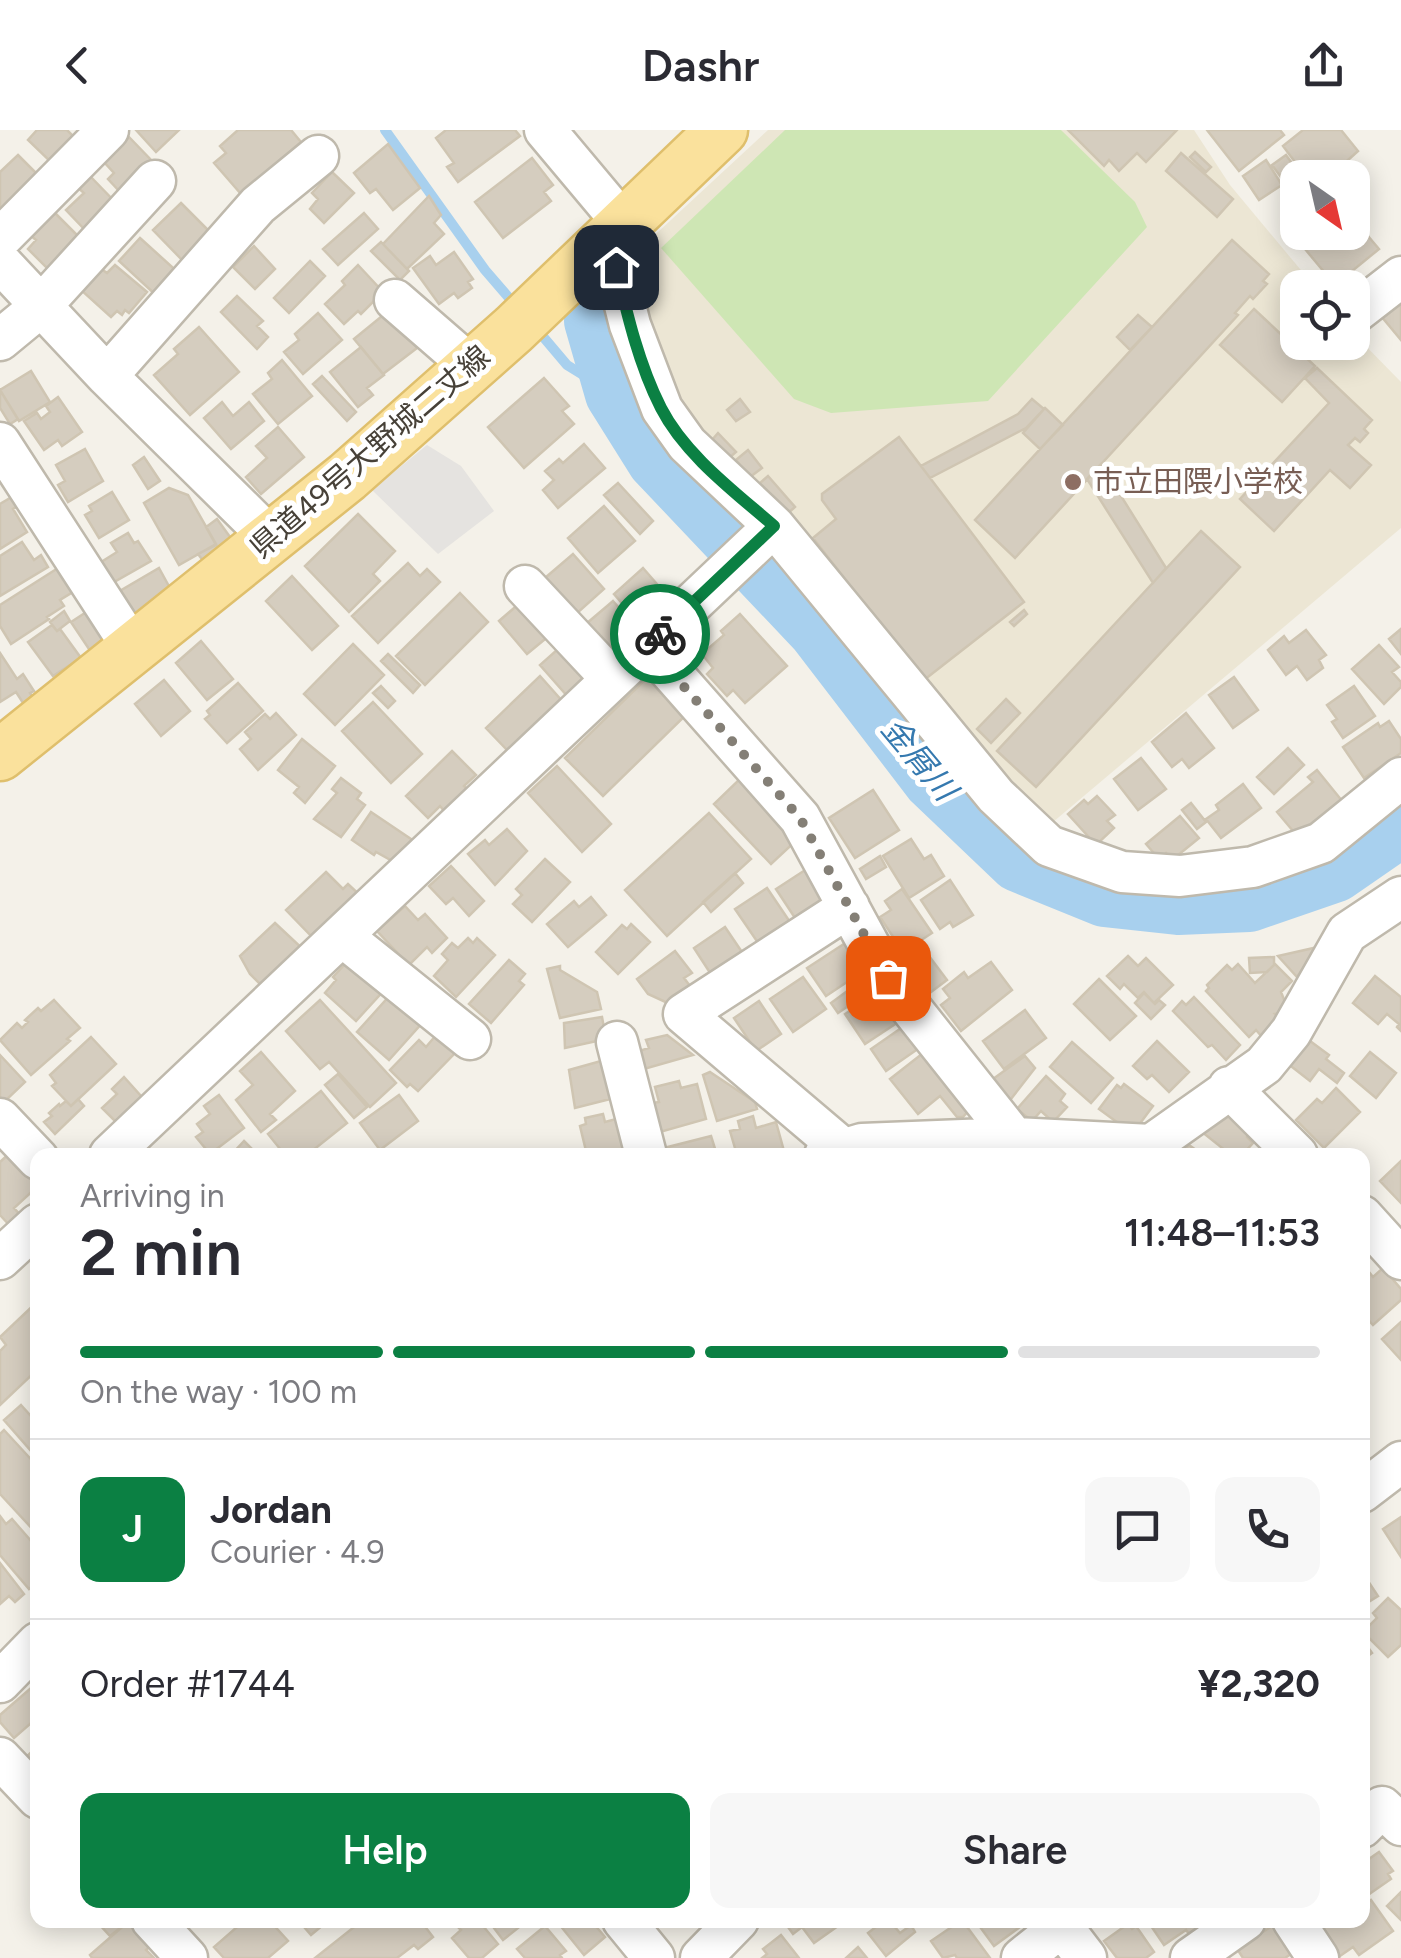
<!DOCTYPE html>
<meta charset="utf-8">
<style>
body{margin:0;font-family:Figtree,"Noto Sans JP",sans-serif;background:#f7f7f7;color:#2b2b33;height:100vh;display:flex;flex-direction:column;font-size:38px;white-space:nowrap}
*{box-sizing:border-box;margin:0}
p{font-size:32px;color:#7c7c81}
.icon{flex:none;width:55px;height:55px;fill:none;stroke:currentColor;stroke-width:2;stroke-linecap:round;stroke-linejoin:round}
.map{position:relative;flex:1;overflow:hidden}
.drawer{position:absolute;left:30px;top:1018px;width:1340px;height:780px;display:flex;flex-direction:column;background:#fff;border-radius:20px;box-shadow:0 5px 25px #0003}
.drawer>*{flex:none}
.needle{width:65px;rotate:146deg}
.fabs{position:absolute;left:1280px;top:30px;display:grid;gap:20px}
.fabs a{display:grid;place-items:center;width:90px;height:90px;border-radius:20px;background:#fff;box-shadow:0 5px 25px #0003;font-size:50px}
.pin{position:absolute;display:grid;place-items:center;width:85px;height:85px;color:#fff;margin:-42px;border-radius:20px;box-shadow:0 5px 15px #0006}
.courier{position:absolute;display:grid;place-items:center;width:100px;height:100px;margin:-50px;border:8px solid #0b8043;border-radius:50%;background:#fff;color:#222;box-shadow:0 2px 12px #0007}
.summary em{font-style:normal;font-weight:600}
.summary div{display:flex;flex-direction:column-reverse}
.summary{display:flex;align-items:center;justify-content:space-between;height:170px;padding:0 50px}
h1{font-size:65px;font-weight:600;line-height:75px}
.bar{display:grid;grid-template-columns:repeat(4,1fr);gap:15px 10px;align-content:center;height:120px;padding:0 50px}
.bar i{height:12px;border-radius:8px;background:#e1e1e2}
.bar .selected{background:#0b8043}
.bar p{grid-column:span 4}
.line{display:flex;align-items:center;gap:25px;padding:0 50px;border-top:2px solid #e1e1e2}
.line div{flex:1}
.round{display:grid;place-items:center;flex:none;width:105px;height:105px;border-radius:20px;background:#f7f7f7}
.button{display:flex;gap:20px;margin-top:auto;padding:20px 50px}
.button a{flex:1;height:115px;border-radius:20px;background:#0b8043;color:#fff;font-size:40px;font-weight:600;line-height:115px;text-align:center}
.button a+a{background:#f7f7f7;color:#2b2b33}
header{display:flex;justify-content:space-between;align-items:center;height:130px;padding:0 50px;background:#fff;font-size:45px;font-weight:600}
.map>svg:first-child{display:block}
.education{fill:#ece6d4}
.green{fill:#cee6b4}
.parking{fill:#e5e3e0}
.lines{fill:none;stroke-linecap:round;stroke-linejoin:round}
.stream{stroke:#a8d0ee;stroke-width:10}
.river{stroke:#a8d0ee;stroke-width:58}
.building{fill:#d5cdbf;stroke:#cfc5b2;stroke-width:2.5}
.minor-casing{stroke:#bfb9ac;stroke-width:45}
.major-casing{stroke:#dfbf6c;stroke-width:55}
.minor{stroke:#fff;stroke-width:40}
.major{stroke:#fae19c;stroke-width:50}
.done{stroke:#847f76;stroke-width:10;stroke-dasharray:0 18}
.route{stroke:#0b8043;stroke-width:12}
.education-dot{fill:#8d6e63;stroke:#fff;stroke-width:4}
.labels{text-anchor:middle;stroke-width:10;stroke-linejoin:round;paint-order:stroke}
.street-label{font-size:30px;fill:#474138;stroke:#fff}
.education-label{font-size:30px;fill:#785e54;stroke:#fff;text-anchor:start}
.water-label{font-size:32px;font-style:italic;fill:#3579af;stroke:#fff}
</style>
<header><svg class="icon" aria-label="back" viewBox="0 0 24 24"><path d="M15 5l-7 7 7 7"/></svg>Dashr<svg class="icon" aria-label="share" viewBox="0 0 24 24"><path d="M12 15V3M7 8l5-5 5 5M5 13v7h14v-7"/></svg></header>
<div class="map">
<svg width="1401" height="1828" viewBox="0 0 1401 1828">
<rect width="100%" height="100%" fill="#f4f1e9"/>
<path class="education" d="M768 0H1194L1230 55 1315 157 1298 158V212H1352L1353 203 1401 252V398L1046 698 668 275 631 127Z"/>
<path class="green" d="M785 0H1061L1135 72 1147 97 988 271 831 283 794 269 661 118Z"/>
<path class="parking" d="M427 315 461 336 494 381 438 424 372 360Z"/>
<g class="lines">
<path class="stream" d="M385 0 485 140 516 176
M534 196 567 235 614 264"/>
<path class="river" d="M593 191 614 264 656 331 817 501 932 651 1018 733 1104 768 1178 776 1249 773 1336 743 1401 698"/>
</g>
<path class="building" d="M37 0H67L78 11 54 35 28 10Z
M136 0H179L156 22Z
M238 0H291L301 12 241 64 214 33 226 23 220 16Z
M446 0H515L520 6 458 52 447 37 454 33 436 8Z
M1068 0H1177L1146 32 1137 23 1119 41 1109 30 1104 36Z
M1207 0H1280L1284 5 1239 41Z
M1303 0H1341L1358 21 1328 48H1307L1283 16Z
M129 7 153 32 121 63 108 49 114 43 104 32Z
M388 14 420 58 393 80 376 59 370 63 354 43Z
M1195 22 1211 37 1206 42 1190 27Z
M1181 23 1233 69 1217 87 1166 41Z
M18 25 42 49 7 83 0 76V42Z
M1286 25 1300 44 1286 54 1272 35Z
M532 28 553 55 544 62 551 71 503 108 475 72Z
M1266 30 1282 55 1259 70 1243 46Z
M332 42 354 63 324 93 310 79 318 69 312 63Z
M89 45 116 73 87 102 66 80 84 63 77 57Z
M429 66 441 85 434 93 444 104 407 139 383 114Z
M181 73 212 104 184 132 153 100Z
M54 82 81 109 50 141 28 119 36 110 30 105Z
M364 83 378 99 338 135 323 119Z
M1352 87 1379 119 1335 155 1305 119 1326 102H1352Z
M140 108 182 146 158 167 119 131Z
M1232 110 1269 144 1263 151 1267 154 1253 169 1250 166 1235 183 1238 185 1015 428 975 390Z
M381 112 409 141 400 150 371 121Z
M254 116 275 139 255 159 233 137Z
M454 122 473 149 468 152 472 158 458 168 454 163 439 174 413 138 430 126 436 135Z
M310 131 325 146 289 183 274 168Z
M115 135 147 162 129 183 125 180 122 185 117 181 111 187 81 160 100 138 107 143Z
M358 135 383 162 361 184 358 181 344 194 325 174 345 155 342 151Z
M237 166 263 191 257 196 268 207 257 219 221 182Z
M1401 171V210L1381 186Z
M1254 179 1315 236 1282 272 1220 215Z
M387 182 417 218 383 244 354 209Z
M318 183 342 210 303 244 284 222 299 210 295 204Z
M1138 185 1152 197 1130 220 1117 207Z
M199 197 239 242 190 285 154 245 178 224 174 219Z
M361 217 384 245 367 258 373 265 358 277 330 242Z
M282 230 312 266 278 294 253 264 272 249 268 243Z
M1317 238 1372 290 1364 299 1368 303 1360 312 1355 308 1348 315 1371 335 1350 358 1330 340 1274 401 1240 369 1329 273 1305 248Z
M31 241 50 272 19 291 0 260Z
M322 246 356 282 347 291 313 254Z
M544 248 569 276 562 281 574 294 524 338 488 297Z
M0 260 18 289 10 294 0 278Z
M58 267 82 302 62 316 58 310 44 320 24 291 37 283 41 289 50 282 46 276Z
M740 269 750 282 736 291 727 280Z
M1032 269 1044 279 1026 298 930 348 921 336 1018 284Z
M222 272 233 286 249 272 264 291 231 319 204 288Z
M1045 278 1063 295 1040 319 1023 303Z
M278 297 304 327 261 364 246 347 267 328 256 316Z
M718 303 736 322 729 328 712 310Z
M899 307 1024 472 924 550 813 408 836 389 822 370V364Z
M584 314 605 338 558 378 543 360 554 350 545 341 559 329 563 333Z
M85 319 103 351 68 372 58 355 65 351 56 335Z
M748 320 762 338 750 347 736 330Z
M144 327 160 351 148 359 133 335Z
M1101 334 1166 438 1153 453 1087 349Z
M768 346 795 377 787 384 760 353Z
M618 353 653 391 640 404 604 365Z
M169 358 188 365 216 414 179 435 144 373Z
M22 361 28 370 13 379 27 402 0 419V374Z
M112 362 129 390 99 408 85 385 92 381 89 376Z
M604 376 635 411 598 443 568 408Z
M358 384 395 421 373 444 380 451 349 482 305 436Z
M217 389 238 418 210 440 198 424 216 415 206 397Z
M1201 401 1240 437 1036 657 997 621Z
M128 403 134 413 138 411 151 431 107 456 95 436 117 422 111 413Z
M22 412 34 430 41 425 48 437 0 466V426Z
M573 424 604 459 576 484 545 448Z
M66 433 81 457 60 470 64 476 47 487 49 489 11 514 0 496V475Z
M408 433 420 446 427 439 440 452 378 513 352 486Z
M159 438 177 471 136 502 113 465Z
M643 438 669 468 651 484 644 476 633 486 614 464Z
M292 446 338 496 312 520 266 471Z
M460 463 488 492 425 555 396 526Z
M528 466 556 500 527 524 499 491Z
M613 471 642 504 615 527 586 494Z
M91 479 115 515 95 528 71 492Z
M1024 480 1027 484 1014 496 1010 492Z
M64 481 70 491 57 501 50 492Z
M740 484 787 536 745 573 733 560 727 566 707 544 713 538 702 524 724 505 721 501Z
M52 495 57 501 60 499 81 528 53 546 28 512Z
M1401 499V524L1389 509Z
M1306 500 1326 525 1319 530 1323 538 1307 550 1297 536 1286 545 1268 520 1284 506 1289 513Z
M201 511 233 549 207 570 176 533Z
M567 511 596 544 569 568 540 535Z
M353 514 384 545 335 595 304 564Z
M1379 515 1399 537 1392 542 1401 552V557L1384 574 1352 539Z
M0 523 17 549 23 544 34 561 30 563 36 573 27 579 16 562 0 572Z
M388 524 420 555 413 563 381 531Z
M655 540 693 578 603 666 565 628Z
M540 546 563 572 509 622 486 598Z
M1234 547 1258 580 1233 598 1209 565Z
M164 550 190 581 161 606 135 574Z
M238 553 263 581 227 613 205 589 210 585 207 581Z
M381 556 395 571 388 578 373 563Z
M1354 556 1375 586 1343 608 1332 592 1337 589 1327 575Z
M1006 569 1020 583 991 613 977 599Z
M373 572 422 624 391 653 342 601Z
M276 583 296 605 258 640 240 619 251 609 245 602 265 584 270 589Z
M1186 583 1214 618 1189 638 1182 629 1172 637 1152 612Z
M1389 591 1401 609V623L1364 648 1343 617 1378 593 1380 597Z
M302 609 335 636 305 673 294 663 299 657 278 640Z
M1288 618 1304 635 1274 664 1257 647Z
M452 621 476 645 464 656 470 662 445 682 440 676 428 688 406 666Z
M1141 628 1166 659 1138 680 1114 649Z
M557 636 611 694 582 722 528 663Z
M1317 640 1343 672 1299 708 1277 682 1313 652 1308 647Z
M743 646 800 707 771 734 714 674Z
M341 648 361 663 357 669 365 675 341 707 314 689 337 663 332 659Z
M1243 654 1261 678 1221 708 1206 689 1219 680 1216 675Z
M873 660 899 700 855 728 829 688Z
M1097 666 1115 685 1107 691 1114 698 1096 715 1068 684 1084 670 1088 674Z
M1191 673 1206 692 1197 699 1182 680Z
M371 682 411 709 412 714 394 732 376 722 374 725 352 710Z
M709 683 751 729 667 806 625 760Z
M1180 686 1199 708 1172 730 1166 723 1159 729 1146 714Z
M507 699 527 721 495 755 468 724 485 710 489 715Z
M911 709 924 729 931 725 944 746 909 768 883 726Z
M880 726 886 737 866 749 860 739Z
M545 729 570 752 532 792 513 774 522 765 516 759Z
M816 733 826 776 799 794 776 759Z
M451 736 484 771 469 786 453 768 446 774 429 756Z
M326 742 343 759 348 754 363 768 317 812 286 780Z
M735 743 743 753 711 782 703 772Z
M950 750 973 785 953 797 950 792 940 799 921 770Z
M767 758 794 798 763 820 735 779Z
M902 759 932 803 903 822 880 787 891 780 885 771Z
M591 767 606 785 568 817 547 794 574 771 579 777Z
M405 776 418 790 425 784 447 808 432 823 427 817 409 835 377 801Z
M275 793 306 822 266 860 250 844 240 826Z
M631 794 650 812 618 844 596 822 622 795 627 799Z
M725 797 748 831 716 852 694 818Z
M468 808 473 813 477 808 495 825 456 867 434 846 448 830 442 824 452 813 458 818Z
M850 810 868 838 826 866 807 838Z
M1318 817 1297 847 1278 826Z
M675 821 692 843 684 848 693 860 672 875 648 864 637 849Z
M929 826 947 850 927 865 909 840Z
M1128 826 1138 836 1146 828 1173 855 1154 873 1144 862 1138 868 1124 854 1120 859 1107 846Z
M1274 827V835L1267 842 1250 843 1249 828Z
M509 830 525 844 519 851 524 855 491 893 469 874Z
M347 832 387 857 356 891 325 863 336 850 333 847Z
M991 832 1012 860 961 901 941 875 950 868 943 859 964 842 968 848Z
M1238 834 1255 853 1275 834 1292 851 1281 862 1289 882 1275 884 1282 891 1263 908 1256 900 1249 907 1206 861 1209 858 1207 855 1227 835 1232 840Z
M560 836V840L597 862 601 879 560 888 547 839Z
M874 839 882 851 860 865 852 853Z
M1375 846 1401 867V901L1397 897 1399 894 1387 884 1378 894 1353 873Z
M803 847 826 879 793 902 770 869Z
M1099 849 1136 886 1110 910 1074 874Z
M883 859 903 889 865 914 845 884Z
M846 862 854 872 838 883 831 873Z
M392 863 423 892 389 930 357 902Z
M1144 863 1155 874 1159 870 1165 875 1151 889 1135 873Z
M1194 867 1240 915 1226 930 1212 915 1208 917 1173 881 1182 871 1186 875Z
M54 870 80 898 67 909 70 911 31 945 0 910 17 893 22 898 28 892 25 890 38 878 41 881Z
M320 870 396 953 370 977 329 932 320 939 286 901Z
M759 871 781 904 756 921 734 888Z
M1025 880 1046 908 1004 939 983 911Z
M602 887 606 909 565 918 564 893Z
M910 892 925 914 886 941 871 919Z
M437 904 456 922 418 961 410 954 407 957 390 940 419 910 426 917Z
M667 905 693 925 644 939 639 921 649 918 646 910Z
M91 907 116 934 71 976 52 956 56 953 50 945Z
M1306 908 1329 925 1326 929 1344 943 1337 953 1319 939 1310 951 1287 933Z
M1157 911 1189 942 1169 962 1152 945 1147 949 1133 936Z
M1072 912 1113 948 1091 973 1050 937Z
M927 920 970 979 963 987H957L940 966 918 984 890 949Z
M261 922 295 961 270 984 276 990 261 1002 236 970 253 955 240 941Z
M1370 922 1396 943 1376 968 1350 946Z
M0 925 25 952 4 972 0 968Z
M1025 926 1035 938 1004 978 986 954Z
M608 929 615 959 608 961 610 969 575 978 569 940Z
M710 942 755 972 757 979 717 991 703 945Z
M338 944 367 977 354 988 325 955Z
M1046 946 1065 964 1060 971 1067 977 1053 992 1041 981 1032 991 1017 979Z
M124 947 149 975 123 999 102 978 117 964 112 959Z
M679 951 681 958 697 954 706 989 660 1002 653 973 659 972 655 957Z
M1124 954 1153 976 1135 1000 1125 998 1099 979 1117 955 1121 958Z
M1336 958 1360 982 1324 1018 1296 990 1317 969 1322 973Z
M321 961 347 993 307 1025H285L268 1004Z
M219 965 244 998 210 1024 196 1007 203 1002 197 994 210 984 204 976Z
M399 965 418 991 380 1020 360 993Z
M78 969 84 976 55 1004 44 992 52 986 49 983 59 974 60 976 66 971 71 976Z
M1230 974 1241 986 1237 993 1250 1004 1247 1007 1253 1013 1242 1025H1231L1202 1002Z
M603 984 605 992 620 988 627 1019 587 1025 580 996 586 994 585 988Z
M753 986 756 998 776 992 784 1021 768 1025H737L730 1001 740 999 738 991Z
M711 1006 717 1025H666L664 1018Z
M244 1011 258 1025H231Z
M1189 1015 1203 1025H1158L1170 1018 1181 1024Z
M11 1022 38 1051V1056L14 1078 23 1088 12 1098 0 1085V1032Z
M1401 1031V1073L1380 1051Z
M1365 1137 1373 1147 1383 1138 1401 1159V1170L1373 1195 1362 1183Z
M38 1171V1239L0 1275V1221L6 1215 0 1207Z
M1401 1192V1230L1382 1209Z
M21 1275 38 1294V1318L32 1322 4 1290Z
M4 1300 38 1337V1405L0 1364V1304Z
M0 1386 6 1394 12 1389 38 1419V1444L34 1447 38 1452 29 1459 0 1425Z
M1401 1387V1427L1383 1399Z
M0 1433 24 1464 15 1472 9 1466 0 1474Z
M1362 1442 1378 1466 1362 1476Z
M1388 1468 1401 1480V1515L1388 1527 1363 1502 1377 1488 1373 1483Z
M1362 1509 1372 1523 1362 1530Z
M31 1558 38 1566V1587L14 1608 0 1592V1585Z
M38 1616V1640L26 1627Z
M1379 1722 1393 1741 1388 1744 1391 1749 1362 1769V1734Z
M1401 1762V1790L1387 1776Z
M1371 1770 1393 1801 1359 1825 1353 1817 1337 1828 1313 1794 1318 1790H1362V1776Z
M106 1790H128L129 1791 110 1806 100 1795Z
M245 1790H269L288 1811 268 1828H224L214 1817Z
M298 1790H329L311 1805Z
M363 1790H420L433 1807 418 1819 414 1815 397 1828H315Z
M463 1790H478L498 1814 482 1828H469L452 1808 461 1800 457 1796Z
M488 1790H528L503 1810Z
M564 1790H599L594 1794 605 1807 584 1825 559 1794Z
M783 1790H833L838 1796 814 1813 802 1797 793 1804Z
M885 1790H889L900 1803 911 1795 915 1802 886 1826 868 1803Z
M962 1790 990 1828H957L955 1825 943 1828 931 1811Z
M975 1790H1028V1791L994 1816Z
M1147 1790H1201L1204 1795 1190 1805 1186 1800 1164 1815Z
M129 1791 151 1815 146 1820 154 1828H92L90 1825Z
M1278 1792 1297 1820 1285 1828H1243L1234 1814 1254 1800 1258 1805Z
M1128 1794 1132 1799 1136 1796 1154 1822 1146 1828H1117L1104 1811Z
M545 1796 566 1821 560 1825 562 1828H525L517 1819Z
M781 1805 799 1828H762L767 1824 763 1819Z
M858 1817 867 1828H846Z"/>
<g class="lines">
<g class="minor-casing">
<path id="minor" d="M545 0 623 93
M608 108 630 195 662 279 687 314 774 396 996 666 1049 716 1122 742 1180 746 1253 737 1321 713 1401 648
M0 109 108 0
M0 132 107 246 271 408
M395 170 471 236
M1352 185 1401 147
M0 210 40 177 155 51
M107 246 258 75 318 26
M0 313 134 520
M525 456 612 549
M648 516 800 688 887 848 1014 1008
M342 806 470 909
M617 912 646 1025
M1229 957 1297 1025
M0 989 38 1029
M843 1019 684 884 849 777
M110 1025 774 396
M825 1025 862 1014 1014 1008 1151 1015 1264 935 1291 902 1347 803 1401 767
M1362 1086 1401 1129
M0 1129 38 1094
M1362 1362 1401 1332
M0 1552 38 1513
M0 1628 38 1668
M1362 1697 1382 1677 1401 1695
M152 1790 187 1828
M623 1790 654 1828
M1057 1790 1086 1828
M1293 1790 1318 1828
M701 1828 738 1790
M1022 1828 1062 1796
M1191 1828 1245 1790"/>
</g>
<g class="major-casing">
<path id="major" d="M0 625 347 347 514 199 722 0"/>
</g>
<use href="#minor" class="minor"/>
<use href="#major" class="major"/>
</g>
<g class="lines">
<path class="done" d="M660 504 648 516 800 688 888 848"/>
<path class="route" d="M616 137C627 184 639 235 661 278 685 325 735 362 774 396L660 504"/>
</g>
<circle class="education-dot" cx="1073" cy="352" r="10"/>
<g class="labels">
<g class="street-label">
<text transform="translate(370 322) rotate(-41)" y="10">県道49号大野城二丈線</text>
</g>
<g class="education-label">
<text x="1093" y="362">市立田隈小学校</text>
</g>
<g class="water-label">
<text transform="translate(919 629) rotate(50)" y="11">金屑川</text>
</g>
</g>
</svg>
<div class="fabs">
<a><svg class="needle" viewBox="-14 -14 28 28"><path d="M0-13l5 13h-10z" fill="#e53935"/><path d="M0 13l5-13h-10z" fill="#7c7c81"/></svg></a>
<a><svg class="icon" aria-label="locate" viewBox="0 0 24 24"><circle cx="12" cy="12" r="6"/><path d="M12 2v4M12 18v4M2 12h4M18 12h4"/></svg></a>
</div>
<div class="pin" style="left:888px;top:848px;background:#ea580c"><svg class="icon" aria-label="bag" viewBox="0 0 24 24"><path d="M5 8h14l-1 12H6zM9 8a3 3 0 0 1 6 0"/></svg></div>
<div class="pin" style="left:616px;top:137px;background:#1f2937"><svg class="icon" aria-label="home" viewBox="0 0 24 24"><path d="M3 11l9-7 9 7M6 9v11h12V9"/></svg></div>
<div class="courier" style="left:660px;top:504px"><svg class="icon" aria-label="bike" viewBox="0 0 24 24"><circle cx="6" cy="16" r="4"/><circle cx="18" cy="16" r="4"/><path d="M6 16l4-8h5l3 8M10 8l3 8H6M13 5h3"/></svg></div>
<section class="drawer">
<div class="summary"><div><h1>2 min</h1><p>Arriving in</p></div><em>11:48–11:53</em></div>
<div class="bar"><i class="selected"></i><i class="selected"></i><i class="selected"></i><i></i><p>On the way · 100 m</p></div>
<div class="line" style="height:180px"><b class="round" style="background:#0b8043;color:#fff">J</b><div><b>Jordan</b><p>Courier · 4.9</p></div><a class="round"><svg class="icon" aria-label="chat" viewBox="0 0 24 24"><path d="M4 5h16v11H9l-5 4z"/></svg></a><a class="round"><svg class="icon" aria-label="phone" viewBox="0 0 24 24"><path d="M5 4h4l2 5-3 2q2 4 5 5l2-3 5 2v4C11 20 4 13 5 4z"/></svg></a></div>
<div class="line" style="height:130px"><div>Order #1744</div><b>¥2,320</b></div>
<div class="button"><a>Help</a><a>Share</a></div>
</section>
</div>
